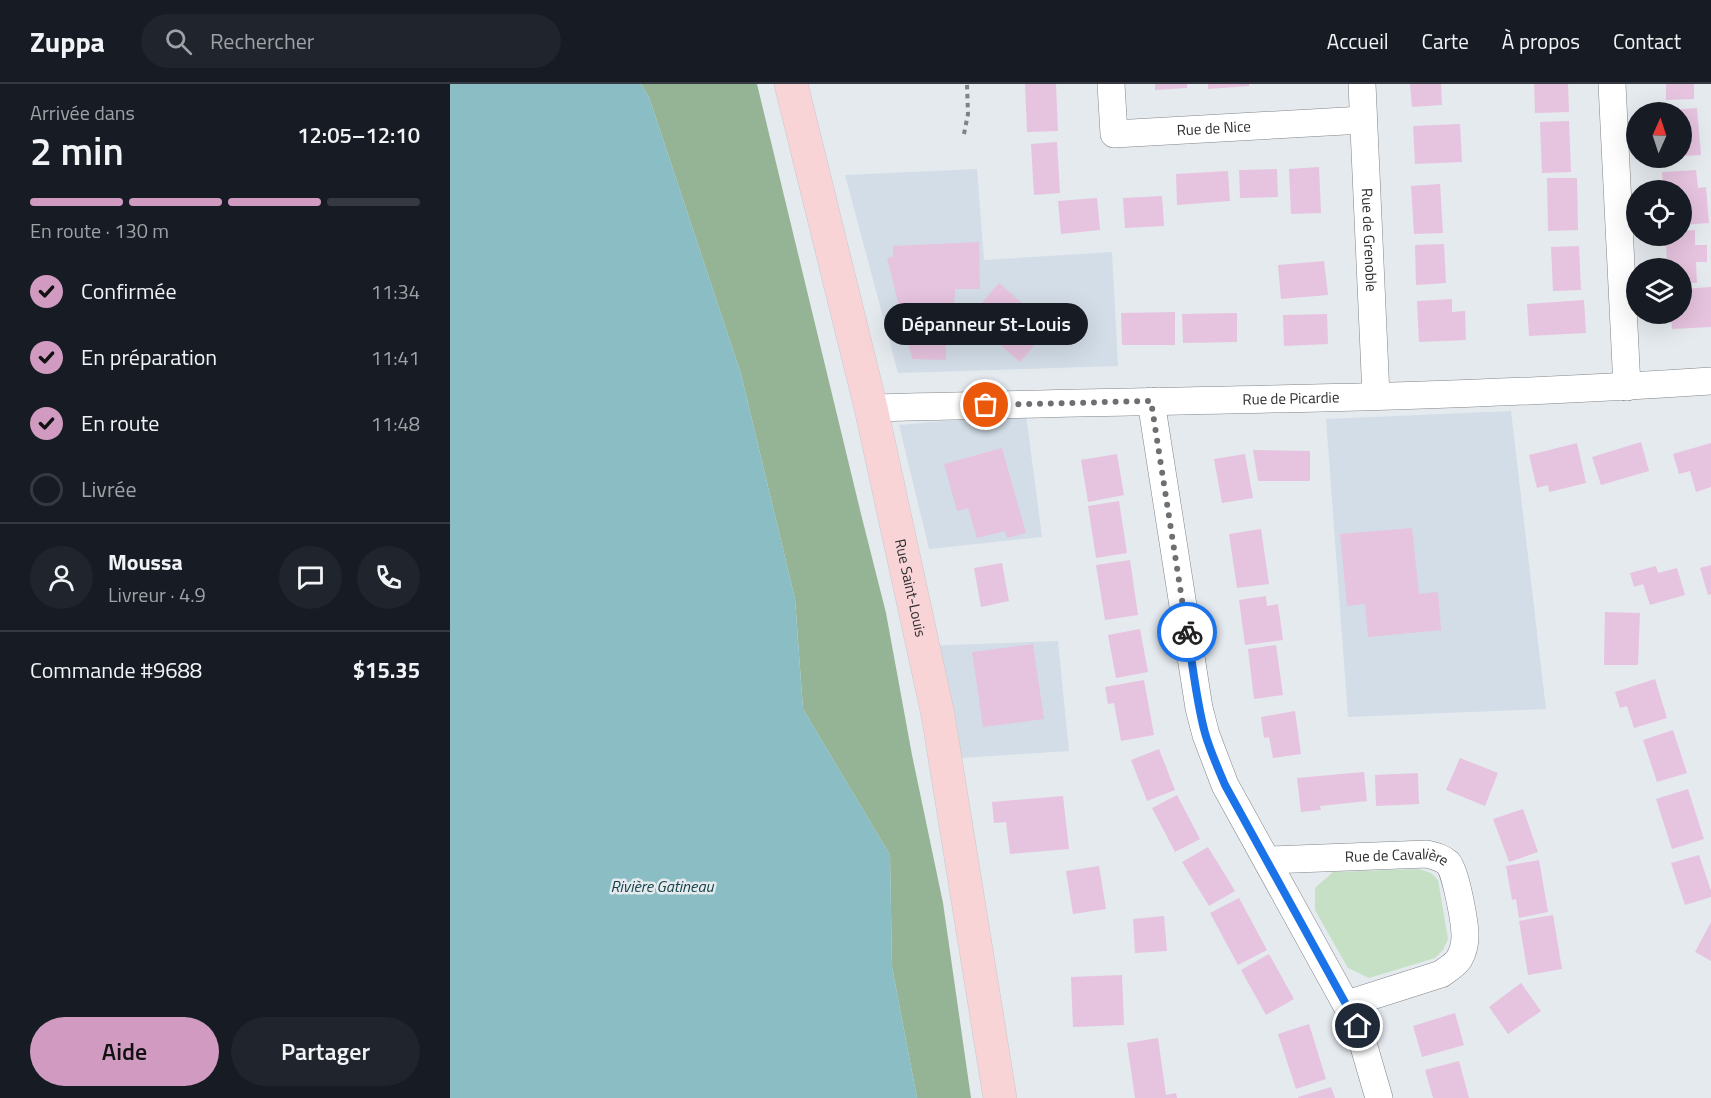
<!DOCTYPE html>
<html lang="fr">
<meta charset="utf-8">
<style>
body{margin:0;font-family:"Titillium Web",sans-serif;background:#20242c;color:#f1f3f6;height:100vh;display:flex;flex-direction:column;font-size:22px;white-space:nowrap}
*{box-sizing:border-box;margin:0}
p{font-size:20px;color:#9ea1a6}
.icon{flex:none;width:33px;height:33px;fill:none;stroke:currentColor;stroke-width:2;stroke-linecap:round;stroke-linejoin:round}
.map{position:relative;flex:1;overflow:hidden}
.sheet{display:flex;flex-direction:column;background:#171b24;width:450px}
.sheet>*{flex:none}
.needle{width:39px;rotate:3deg}
.fabs{position:absolute;left:1176px;top:18px;display:grid;gap:12px}
.fabs a{display:grid;place-items:center;width:66px;height:66px;border-radius:50%;background:#171b24;box-shadow:0 6px 24px #0002;font-size:30px}
.pin{position:absolute;display:grid;place-items:center;width:51px;height:51px;color:#fff;margin:-26px;border:3px solid #fff;border-radius:50%;box-shadow:0 2px 6px #0007}
.courier{position:absolute;display:grid;place-items:center;width:60px;height:60px;margin:-30px;border:4px solid #1a73e8;border-radius:50%;background:#fff;color:#222;box-shadow:0 2px 8px #0007}
.bubble{position:absolute;height:42px;border-radius:21px;background:#171b24;box-shadow:0 6px 24px #0002;font-size:20px;font-weight:600;line-height:42px;text-align:center}
.overview em{font-style:normal;font-weight:600}
.overview div{display:flex;flex-direction:column-reverse}
.overview{display:flex;align-items:center;justify-content:space-between;height:102px;padding:0 30px}
h1{font-size:39px;font-weight:600;line-height:45px}
.bar{display:grid;grid-template-columns:repeat(4,1fr);gap:9px 6px;align-content:center;height:72px;padding:0 30px}
.bar i{height:8px;border-radius:4px;background:#363941}
.bar .active{background:#d19bc1}
.bar p{grid-column:span 4}
.line{display:flex;align-items:center;gap:15px;padding:0 30px;border-top:2px solid #363941}
.line div{flex:1}
.round{display:grid;place-items:center;flex:none;width:63px;height:63px;border-radius:32px;background:#20242c}
ol{padding:0 30px;list-style:none}
li{display:flex;align-items:center;gap:18px;height:66px}
li p{margin-inline-start:auto}
li .icon{padding:6px;border-radius:50%;background:#d19bc1;color:#111;stroke-width:4}
li:last-child{color:#9ea1a6}
li i{width:33px;height:33px;border:3px solid #363941;border-radius:50%}
.primary-button{display:flex;gap:12px;margin-top:auto;padding:12px 30px}
.primary-button a{flex:1;height:69px;border-radius:36px;background:#d19bc1;color:#111;font-size:24px;font-weight:600;line-height:69px;text-align:center}
.primary-button a+a{background:#20242c;color:#f1f3f6}
header{display:flex;align-items:center;gap:36px;box-sizing:border-box;height:84px;padding:0 30px;background:#171b24;border-bottom:2px solid #363941}
header strong{font-size:28px}
nav{display:flex;gap:33px;margin-inline-start:auto;font-size:21px}
.search{width:420px;height:54px;background:#20242c;display:flex;align-items:center;gap:15px;box-sizing:border-box;padding:0 21px;border-radius:33px;color:#9ea1a6;font-size:22px}
main{display:flex;flex:1;min-height:0}
.map>svg:first-child{display:block}
.built{fill:#d3dde7}
.green{fill:#c6e0c6}
.forest{fill:#95b395}
.water{fill:#8abdc4}
.building{fill:#e6c3df}
.lines{fill:none;stroke-linecap:round;stroke-linejoin:round}
.minor-casing{stroke:#808589;stroke-width:28}
.major-casing{stroke:#c8c8c9;stroke-width:34}
.path{stroke:#7f8286;stroke-width:4;stroke-dasharray:4.5 4.5;stroke-linecap:butt}
.minor{stroke:#fff;stroke-width:27}
.major{stroke:#f8d4d7;stroke-width:33}
.done{stroke:#6d6f72;stroke-width:6;stroke-dasharray:0 10.8}
.route{stroke:#1a73e8;stroke-width:8}
.labels{text-anchor:middle;stroke-width:5;stroke-linejoin:round;paint-order:stroke}
.street-label{font-size:15px;fill:#2c2d2f;stroke:#e5eaef}
.water-label{font-size:16px;font-style:italic;fill:#124247;stroke:#e5eaef}
</style>
<header>
<strong>Zuppa</strong>
<div class="search"><svg class="icon" aria-label="search" viewBox="0 0 24 24"><circle cx="10" cy="10" r="6"/><path d="M15 15l6 6"/></svg>Rechercher</div>
<nav><a>Accueil</a><a>Carte</a><a>À propos</a><a>Contact</a></nav>
</header>
<main>
<section class="sheet">
<div class="overview"><div><h1>2 min</h1><p>Arrivée dans</p></div><em>12:05–12:10</em></div>
<div class="bar"><i class="active"></i><i class="active"></i><i class="active"></i><i></i><p>En route · 130 m</p></div>
<ol>
<li><svg class="icon" aria-label="check" viewBox="0 0 24 24"><path d="M5 12l5 5 9-10"/></svg>Confirmée<p>11:34</p></li>
<li><svg class="icon" aria-label="check" viewBox="0 0 24 24"><path d="M5 12l5 5 9-10"/></svg>En préparation<p>11:41</p></li>
<li><svg class="icon" aria-label="check" viewBox="0 0 24 24"><path d="M5 12l5 5 9-10"/></svg>En route<p>11:48</p></li>
<li><i></i>Livrée</li>
</ol>
<div class="line" style="height:108px"><a class="round"><svg class="icon" aria-label="person" viewBox="0 0 24 24"><circle cx="12" cy="8" r="4"/><path d="M4 21q1-7 8-7t8 7"/></svg></a><div><b>Moussa</b><p>Livreur · 4.9</p></div><a class="round"><svg class="icon" aria-label="chat" viewBox="0 0 24 24"><path d="M4 5h16v11H9l-5 4z"/></svg></a><a class="round"><svg class="icon" aria-label="phone" viewBox="0 0 24 24"><path d="M5 4h4l2 5-3 2q2 4 5 5l2-3 5 2v4C11 20 4 13 5 4z"/></svg></a></div>
<div class="line" style="height:78px"><div>Commande #9688</div><b>$15.35</b></div>
<div class="primary-button"><a>Aide</a><a>Partager</a></div>
</section>
<div class="map">
<svg width="1261" height="1014" viewBox="0 0 1261 1014">
<rect width="100%" height="100%" fill="#e5eaef"/>
<path class="built" d="M527 85 534 176 662 168 668 282 448 289 395 91Z
M1061 327 1096 625 898 633 876 335Z
M576 330 592 453 479 465 449 341Z
M608 557 619 667 496 675 474 562Z"/>
<path class="green" d="M969 785 981 789 988 796 998 855 993 866 985 874 919 894 898 884 865 826V804L883 788Z"/>
<path class="forest" d="M191 0H307L411 430 436 529 462 671 493 819 521 1014H467L442 883 440 771 353 625 345 515 291 290 199 13Z"/>
<path class="water" d="M0 0H191L199 13 291 290 345 515 353 625 440 771 442 883 467 1014H0Z"/>
<path class="building" d="M575 0H606L608 47 577 48Z
M705 0H737V4L705 6Z
M758 0H799V2L758 5Z
M960 0H991L992 21 962 23Z
M1084 0H1118L1119 28 1085 29Z
M1216 0H1244V15L1216 16Z
M1247 24 1251 71 1232 72V28H1219V26Z
M1119 37 1121 88 1092 89 1090 38Z
M1010 40 1012 78 965 80 963 42Z
M607 58 610 109 584 111 581 60Z
M869 83 871 129 841 130 839 85Z
M827 85 828 113 790 114 789 86Z
M1246 86 1248 104 1256 103 1259 139 1232 141V106H1213L1212 88Z
M778 87 780 117 727 121 726 90Z
M1097 94H1127L1128 146 1098 147Z
M990 100 993 149 964 150 961 102Z
M712 112 714 142 675 144 673 114Z
M647 114 650 146 611 150 608 117Z
M1245 146V161H1257V178H1246L1247 199H1232V184H1217L1216 152H1232V147Z
M529 158 530 205H505L504 227 495 228 496 276 462 275 437 174 443 173V162Z
M994 160 996 199 966 201 965 161Z
M1129 162 1131 206 1103 207 1101 163Z
M874 177 878 211 831 215 828 181Z
M549 199 600 243 570 278 519 234Z
M1261 203V243L1222 245 1221 230H1232V205Z
M1002 215V228L1015 227 1016 256 969 258 967 217Z
M1134 216 1136 249 1079 252 1077 220Z
M725 228V261H672L671 229Z
M787 229V258L733 259 732 230Z
M877 230 878 260 834 262 833 231Z
M1191 358 1199 387 1151 401 1142 373Z
M1127 359 1136 399 1099 408 1098 401 1087 404 1079 371Z
M1261 359V403L1246 408 1240 387 1229 390 1223 370Z
M552 364 576 449 557 454 555 447 527 454 518 424 507 427 494 380Z
M803 366 860 367V397H808Z
M667 370 674 411 638 418 631 376Z
M795 370 803 414 772 419 764 375Z
M669 417 677 469 646 474 638 422Z
M962 444 969 510 988 508 991 546 918 553 915 520 897 522 890 450Z
M811 445 819 500 787 504 779 450Z
M680 476 688 531 655 536 646 481Z
M552 479 559 517 531 523 524 484Z
M1261 481V510L1258 511 1250 484Z
M1206 482 1208 489 1227 484 1235 511 1200 521 1193 500 1184 503 1180 489Z
M816 512 817 522 828 520 833 556 795 561 789 516Z
M1155 528 1190 529 1188 581H1154Z
M690 545 698 588 666 594 658 551Z
M583 560 594 635 533 643 522 568Z
M826 561 833 611 804 615 798 565Z
M1205 595 1217 634 1184 644 1177 622 1170 624 1165 608Z
M694 596 704 651 671 657 664 619 658 620 655 603Z
M845 627 851 670 823 674 819 653 814 654 811 633Z
M1223 646 1237 689 1207 698 1193 656Z
M709 665 725 706 697 717 681 676Z
M1010 674 1048 689 1035 722 996 706Z
M914 688 917 717 870 722 871 726 851 728 847 694Z
M968 689 969 720 926 722 925 691Z
M1238 705 1254 755 1222 765 1206 715Z
M727 711 750 755 725 768 702 724Z
M613 712 619 765 560 770 556 738 544 739 542 718Z
M1073 725 1088 768 1059 778 1043 735Z
M758 763 785 807 759 822 732 778Z
M1249 771 1261 807V813L1235 821 1221 779Z
M1089 776 1098 828 1069 834 1066 815 1062 816 1056 782Z
M649 782 656 825 623 830 616 787Z
M789 814 817 866 788 881 760 829Z
M1103 831 1112 885 1078 891 1069 837Z
M714 832 717 867 685 869 683 835Z
M1261 838V877L1245 868Z
M819 870 844 915 816 931 791 886Z
M672 891 674 941 623 943 621 893Z
M1071 899 1091 927 1058 950 1039 923Z
M1005 929 1014 961 972 973 963 942Z
M859 940 876 995 846 1005 828 950Z
M708 954 716 1011 726 1009 727 1014H685L677 959Z
M1009 977 1019 1014H983L975 986Z
M881 1003 885 1014H848V1013Z"/>
<g class="lines">
<g class="minor-casing">
<g id="minor">
<path id="s1" d="M661 0 664 50 913 36"/>
<path id="s2" d="M912 0 926 312"/>
<path d="M1162 0 1177 303"/>
<path d="M701 317 749 624 756 651 775 701 908 942 929 1014"/>
<path id="s3" d="M421 324C701 316 982 316 1261 297"/>
<path id="s4" d="M817 776 977 770C985 772 991 773 998 779 1006 788 1015 839 1015 852 1015 859 1013 868 1009 875 1005 881 998 885 991 890L897 920"/>
</g>
</g>
<g class="major-casing">
<g id="major">
<path id="s5" d="M341 0 421 324 488 631 550 1014"/>
</g>
</g>
<path class="path" d="M514 50 518 30 517 0"/>
<use href="#minor" class="minor"/>
<use href="#major" class="major"/>
</g>
<g class="lines">
<path class="done" d="M536 321 701 317 737 548"/>
<path class="route" d="M737 548C743 581 746 616 755 649 760 667 768 684 775 701L908 942"/>
</g>
<g class="labels">
<g class="street-label">
<text dy="5" stroke="none"><textPath href="#s1" startOffset="150">Rue de Nice</textPath></text>
<text dy="5" stroke="none"><textPath href="#s2" startOffset="156">Rue de Grenoble</textPath></text>
<text dy="5" stroke="none"><textPath href="#s3" startOffset="420">Rue de Picardie</textPath></text>
<text dy="5" stroke="none"><textPath href="#s5" startOffset="518">Rue Saint-Louis</textPath></text>
<text dy="5" stroke="none"><textPath href="#s4" startOffset="130">Rue de Cavalière</textPath></text>
</g>
<g class="water-label">
<text x="212" y="808">Rivière Gatineau</text>
</g>
</g>
</svg>
<div class="fabs">
<a><svg class="needle" viewBox="-14 -14 28 28"><path d="M0-13l5 13h-10z" fill="#e53935"/><path d="M0 13l5-13h-10z" fill="#9ea1a6"/></svg></a>
<a><svg class="icon" aria-label="locate" viewBox="0 0 24 24"><circle cx="12" cy="12" r="6"/><path d="M12 2v4M12 18v4M2 12h4M18 12h4"/></svg></a>
<a><svg class="icon" aria-label="layers" viewBox="0 0 24 24"><path d="M12 4l9 5-9 5-9-5zM3 14l9 5 9-5"/></svg></a>
</div>
<div class="pin" style="left:536px;top:321px;background:#ea580c"><svg class="icon" aria-label="bag" viewBox="0 0 24 24"><path d="M5 8h14l-1 12H6zM9 8a3 3 0 0 1 6 0"/></svg></div>
<div class="pin" style="left:908px;top:942px;background:#1f2937"><svg class="icon" aria-label="home" viewBox="0 0 24 24"><path d="M3 11l9-7 9 7M6 9v11h12V9"/></svg></div>
<div class="courier" style="left:737px;top:548px"><svg class="icon" aria-label="bike" viewBox="0 0 24 24"><circle cx="6" cy="16" r="4"/><circle cx="18" cy="16" r="4"/><path d="M6 16l4-8h5l3 8M10 8l3 8H6M13 5h3"/></svg></div>
<div class="bubble" style="left:434px;top:219px;width:204px">Dépanneur St-Louis</div>
</div>
</main>
